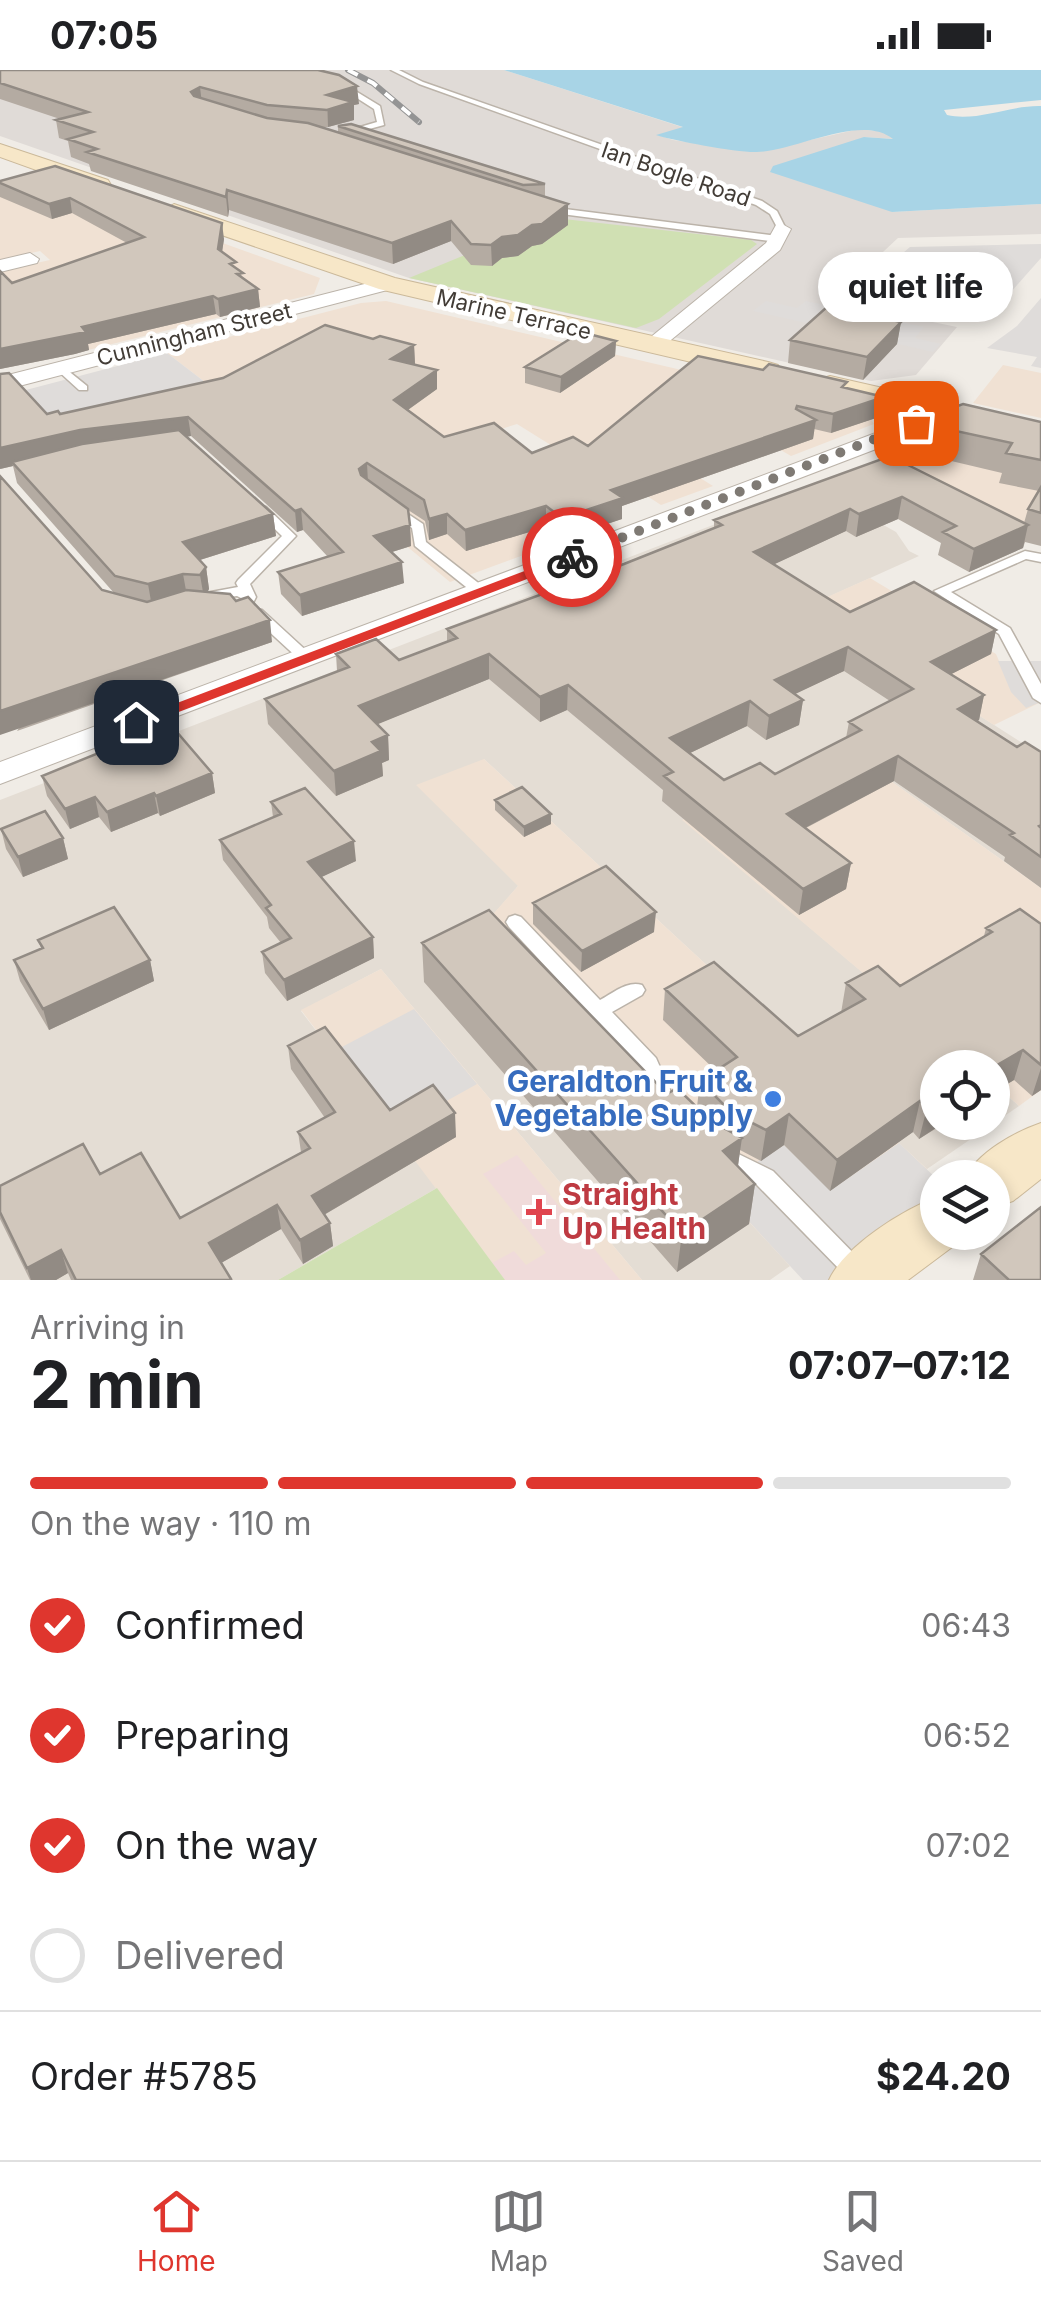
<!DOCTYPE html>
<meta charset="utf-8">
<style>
body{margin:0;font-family:Inter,sans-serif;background:#f6f6f6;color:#202124;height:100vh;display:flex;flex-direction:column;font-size:38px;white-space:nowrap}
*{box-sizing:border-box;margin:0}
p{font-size:32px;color:#757577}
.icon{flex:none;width:55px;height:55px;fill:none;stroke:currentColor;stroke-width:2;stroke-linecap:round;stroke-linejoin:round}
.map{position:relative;height:1210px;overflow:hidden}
.sheet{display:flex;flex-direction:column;background:#fff;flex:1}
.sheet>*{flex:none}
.tools{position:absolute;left:920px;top:980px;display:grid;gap:20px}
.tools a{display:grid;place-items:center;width:90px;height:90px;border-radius:50%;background:#fff;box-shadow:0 5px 15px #0003;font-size:50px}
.pin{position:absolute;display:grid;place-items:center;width:85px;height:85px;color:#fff;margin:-42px;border-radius:20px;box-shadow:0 5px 15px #0006}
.courier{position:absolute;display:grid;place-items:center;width:100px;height:100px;margin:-50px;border:8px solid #df362e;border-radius:50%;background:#fff;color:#222;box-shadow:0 2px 12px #0007}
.bubble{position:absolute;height:70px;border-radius:35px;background:#fff;box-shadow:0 5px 15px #0003;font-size:32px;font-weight:700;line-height:70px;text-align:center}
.headline em{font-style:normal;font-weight:700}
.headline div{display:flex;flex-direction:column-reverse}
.headline{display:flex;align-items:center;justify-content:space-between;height:170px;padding:0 30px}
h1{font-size:65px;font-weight:700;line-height:75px}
.bar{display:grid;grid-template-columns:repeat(4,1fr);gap:15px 10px;align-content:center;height:120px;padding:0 30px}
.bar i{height:12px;border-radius:8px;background:#e0e0e0}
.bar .current{background:#df362e}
.bar p{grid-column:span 4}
.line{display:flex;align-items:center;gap:25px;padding:0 30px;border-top:2px solid #e0e0e0}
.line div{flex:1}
ol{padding:0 30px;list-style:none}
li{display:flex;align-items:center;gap:30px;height:110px}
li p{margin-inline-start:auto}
li .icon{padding:10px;border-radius:50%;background:#df362e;color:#fff;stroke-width:4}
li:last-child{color:#757577}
li i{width:55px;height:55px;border:5px solid #e0e0e0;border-radius:50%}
.status{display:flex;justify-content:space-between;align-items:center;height:70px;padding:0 50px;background:#fff;direction:ltr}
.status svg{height:28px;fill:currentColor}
.tab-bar{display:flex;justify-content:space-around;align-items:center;height:140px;border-top:2px solid #e0e0e0;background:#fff;font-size:28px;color:#757577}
.tab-bar a{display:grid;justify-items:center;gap:5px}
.tab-bar .current{color:#df362e}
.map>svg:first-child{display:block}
.residential{fill:#e4ddd4}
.commercial{fill:#f0e1d3}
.industrial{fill:#e0dbd7}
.medical{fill:#f0dbda}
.green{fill:#d0e0b3}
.parking{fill:#dfdcda}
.water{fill:#a8d4e6}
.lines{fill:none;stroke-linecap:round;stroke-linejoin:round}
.lane-casing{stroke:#bbb3a9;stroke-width:3}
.street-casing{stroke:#bbb3a9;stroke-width:2}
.secondary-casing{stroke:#cbb99a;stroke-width:2}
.lane{fill:#fff;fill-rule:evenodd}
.street{fill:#fff;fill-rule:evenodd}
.secondary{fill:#f7e7c8;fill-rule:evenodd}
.rail-casing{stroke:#949494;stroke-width:6}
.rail{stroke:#fff;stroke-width:4;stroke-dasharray:11;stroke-linecap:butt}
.wall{fill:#b4aba2;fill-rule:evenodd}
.shaded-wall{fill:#928b84}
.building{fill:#d1c7bc;stroke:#928b84;stroke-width:2.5;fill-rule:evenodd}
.route{fill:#df362e}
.done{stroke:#7f7a74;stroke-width:10;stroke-dasharray:0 18}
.shop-dot{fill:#3f7fe0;stroke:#fff;stroke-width:4}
.health-dot{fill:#e0444e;stroke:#fff;stroke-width:4}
.labels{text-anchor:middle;stroke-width:9;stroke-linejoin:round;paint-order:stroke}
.far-street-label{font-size:22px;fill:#423c36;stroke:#fff}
.near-shop-label{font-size:30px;font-weight:bold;fill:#366cbe;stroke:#fff;text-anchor:end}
.near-health-label{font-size:30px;font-weight:bold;fill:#be3a42;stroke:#fff;text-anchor:start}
</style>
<div class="status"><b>07:05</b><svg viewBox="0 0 49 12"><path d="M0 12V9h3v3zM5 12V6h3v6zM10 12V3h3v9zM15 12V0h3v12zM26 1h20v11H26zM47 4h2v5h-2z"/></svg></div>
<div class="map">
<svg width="1041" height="1210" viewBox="0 0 1041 1210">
<rect width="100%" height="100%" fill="#f0ece6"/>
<path class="residential" d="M814 416 896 462 909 481 919 486 808 536 1041 685V818L836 672 683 750 974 997 938 998V1052H992L993 1013 1019 1036 927 1099 484 689 518 816 479 861 790 1196 770 1210H642L381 899 301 941 437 1118 278 1210H0V730Z"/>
<path class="commercial" d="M61 115 320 208 314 224 88 280 0 201 50 190 40 181 0 190V122Z
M386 231 866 343 874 354 791 386 765 371 657 381 713 416 661 435 624 411 586 397 517 354 428 382 214 319 167 283 361 233Z
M1003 295 1041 303V348L973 333Z
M951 361 1041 382V434L1018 472 867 394Z
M433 386 556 473 450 512 335 417Z
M870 508 996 584 999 591H1041V632L994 655 807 536Z
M836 672 1041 818V1020L1019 1036 993 1013 992 998 974 997 682 750Z
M484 689 927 1099 790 1196 479 860 518 816 416 715Z
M381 899 642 1210H505L301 940Z"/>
<path class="industrial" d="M0 0H504L685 58 658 65 673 70 756 82 859 59 885 62 895 69 864 67 892 142 1041 134V164L898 168 840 222 855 236 957 257 916 305 871 311 409 208 0 66Z"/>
<path class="medical" d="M517 1085 620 1210H505L492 1193 514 1181 526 1195 546 1183 483 1104Z"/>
<path class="green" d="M555 148 751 170 757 174 659 249 636 258 409 208Z
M437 1118 505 1210H278Z"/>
<path class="parking" d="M1041 174V188L989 247 915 232 908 239 872 209 910 177Z
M1041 228V298L1031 296 1037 287 987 278 1017 256Z
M766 231 797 238 806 231 924 257 915 268 941 274 933 282 753 241Z
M167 283 214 319 63 361 22 321Z
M998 591H1041V632L1026 638 1011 622Z
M414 939 477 1014 400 1057 340 978Z
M899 1073 937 1109V1153L860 1210H803L717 1117 784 1075 831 1120Z"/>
<path class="water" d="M504 0H1041V30L944 40 947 45C977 52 1010 35 1041 36V134L892 142 770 102 773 96 864 67 893 69C862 43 795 81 757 82 739 83 675 71 656 65L683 57Z"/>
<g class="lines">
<g class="lane-casing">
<path id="lane" d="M313 0H321L380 36 384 55 343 66V62L377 52 374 39Z
M391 0H399L423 12 762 131 777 141 786 159 779 161 770 144 756 135 419 14Z
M549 137 778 166 783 169 778 172 546 142 545 140Z
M61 295 87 316V320H79L57 300V296Z
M261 436 266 437 296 466 250 514 256 527 250 539 217 543 205 534 211 522 238 517 236 513 238 510 282 466 255 440ZM237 526 241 528 239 533 224 535 220 533 222 528Z
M396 436 423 454 426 472 486 519 488 522 486 525H476L415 476 412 458 390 440Z
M1025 481 1041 484V492L1026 489 951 522 1010 558 1041 614V633L1033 628 999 564 934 521Z
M257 539 262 540 311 585 313 588 311 591H301L252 546 250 543Z
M515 845 521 847 600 930C613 923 628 910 642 915L645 920 642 925 612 942 656 988 674 1029 671 1035 664 1037 657 1035 641 999 509 857 506 852 509 847Z
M720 1075 773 1101 865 1195 869 1202 865 1209H849L757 1115 712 1090 709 1084 712 1078Z"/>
</g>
<g class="street-casing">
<path id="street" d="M782 154 791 159 780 180 660 279H646L643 275 646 271 766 173 776 155Z
M30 183 39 189 37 193 0 202V190Z
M388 208 398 214 395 218 0 321V307Z
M941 333 952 340 949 345 897 371 0 714V692L881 361Z"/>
</g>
<g class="secondary-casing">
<path id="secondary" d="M0 74 108 110 111 115 100 122 92 120 0 87Z
M174 134 395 208 768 292 778 295 782 301 778 307 768 310 379 219 166 146 162 141Z
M830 306 1041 354V372L820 321 815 315 820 309Z
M1041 1053V1109L1013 1131 992 1138V1108H965C978 1082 1015 1062 1041 1053Z
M938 1127V1162H964L959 1172 908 1210H829C844 1177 903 1139 938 1127Z"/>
</g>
<use href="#lane" class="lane"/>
<use href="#street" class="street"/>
<use href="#secondary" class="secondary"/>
<g class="rail-casing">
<path id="rail" d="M348 0 373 13 419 52"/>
</g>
<use href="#rail" class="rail"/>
</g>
<path class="wall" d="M0 0H318L359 34 354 35V50L328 57H321L338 62V56L545 114V127L568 134V155L542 174 532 176 518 186 502 188 492 196 471 195 451 171 393 194 229 140 228 147 91 101 89 94 71 87 68 71 59 68 56 50 60 49 0 29Z
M55 96 224 169 222 182 237 199 244 209 258 219 260 237 220 247 216 244 88 274 89 280 75 284 0 299V201L12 213 127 173 72 143 52 149 0 127V111Z
M901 252 897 274 863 310 788 293 790 270Z
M373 269 414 275 415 294 437 319 408 340 444 367 532 383 588 376 846 318 884 327 882 346 831 363 814 359 813 369 622 436V449L562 469 546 457 466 481 447 464 429 470 425 451 405 438 410 455 411 476 392 482 404 513 302 546 281 524 278 502 328 487 303 460 297 462 191 366 186 367 273 444 276 466 200 490 206 497 209 519 207 522 272 572 17 661 102 520 114 523 17 413 13 396 0 399 47 344H60L223 308Z
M616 271 615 286 560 323 525 313V297Z
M914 352H1041V476L1025 472 1023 478 969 502 938 485 941 473 898 449 856 467 846 461 774 494 850 542 996 560 991 584 951 604 984 625 979 650 977 651 1017 677 1041 682V818L1004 791 1005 787 894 711 806 758 851 793 846 819 799 845 662 731 663 720 567 640 540 652 489 609 377 654 388 665 389 690 382 693 383 706 336 726 268 654 265 629 337 601 336 584 399 590 447 571V559L624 494 714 459V450L890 386 1024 453 1028 439 1039 421 999 413 1002 403 909 381ZM844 601 890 631 849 652 846 668 775 704 724 710 690 683 747 656 766 670 799 655 803 630 794 624Z
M212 703 215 723 160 746 158 743 111 762 99 747 70 759 47 726 42 706Z
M495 730 551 754 524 767 495 740Z
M271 732 356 791 321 807 373 867 374 888 287 931 265 903 262 882 281 873 269 858 267 847 223 790 220 770 273 747Z
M1 759 63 768 68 789 23 807 6 779Z
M533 833 654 862 581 902 533 854Z
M1041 854V1020L1032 1026 1014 1010 919 1069 913 1062 830 1121 784 1075 761 1091 740 1080 738 1097 755 1114 749 1154 677 1202 424 912 422 873 667 1024 697 1037 700 1011 716 1001 663 950 665 919 798 966 841 943 846 913 900 916 984 866 986 858Z
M38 870 150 890 154 911 49 960 20 911 14 890 41 878Z
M288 976 390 1040 456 1067 324 1145 330 1153 333 1176 303 1194 281 1159 221 1193 231 1210H71L68 1203 56 1210H30L0 1149V1116L100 1104 180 1148 301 1082 298 1062 325 1048 291 999Z
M981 1184 1041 1210H973Z"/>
<path class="shaded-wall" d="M357 16 359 34 354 35V50L328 57 327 25Z
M200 17 202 34 193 39 191 22Z
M227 120 229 140 228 147 226 127Z
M70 128 72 143 52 149 49 134Z
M568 134V155L542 174 532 176 518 186 502 188 492 196 491 175 502 167Z
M451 151V171L393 194 392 173Z
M222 153 224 169 220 195 218 179Z
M258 219 260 237 220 247 218 229Z
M213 226 216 244 88 274 89 280 75 284 0 299V279L82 257Z
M901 252 897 274 863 310 867 287Z
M616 271 615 286 560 323 561 307Z
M414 275 415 294 391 289Z
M437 300V319L395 349 394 330Z
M884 327 882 346 831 363 833 344Z
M188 347 191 366 84 379 12 392 13 396 0 399V378L80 360Z
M816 350 813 369 622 436V449L562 469V448L611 420Z
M367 393 368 413 360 419 359 399Z
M902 427 898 449 856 467 859 444Z
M546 436V457L466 481 465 460Z
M301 439 303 460 297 462 295 441Z
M850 439 846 461 751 505 754 482Z
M273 444 276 466 187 494 183 472Z
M447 444V464L429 470V449Z
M410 455 411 476 376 487 374 466Z
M1028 455 1023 478 969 502 974 479Z
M402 492 404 513 302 546 300 525Z
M206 497 209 519 204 528 200 505Z
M183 504 187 526 152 537 148 514Z
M270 550 272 572 0 665V641Z
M996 560 991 584 926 617 931 592Z
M848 577 844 601 772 635 775 610Z
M489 584V609L361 661 359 636Z
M568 615 567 640 540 652V627Z
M984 625 979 650 953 664 958 639Z
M803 630 799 655 766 670 769 646Z
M750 631 747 656 669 693 670 668Z
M388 665 389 690 382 693 383 706 336 726 334 701 372 672Z
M898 686 894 711 784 769 787 744Z
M212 703 215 723 160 746 156 726Z
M154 723 158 743 111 762 107 742Z
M95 727 99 747 70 759 65 739Z
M551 744V754L524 767V757Z
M63 768 68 789 23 807 18 787Z
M354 771 356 791 311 812 308 792Z
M851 793 846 819 799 845 803 819Z
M656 842 654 862 581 902 582 881Z
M373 867 374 888 287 931 284 910Z
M150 890 154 911 49 960 43 939Z
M1023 980 1014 1010 992 1023V998Z
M1041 998V1020L1032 1026Z
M920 1031 913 1062 830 1121 837 1090Z
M938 1031V1052H945L919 1069 927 1038Z
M455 1043 456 1067 315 1150 312 1126Z
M789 1044 784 1075 761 1091 766 1060Z
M742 1068 736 1108 723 1081Z
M755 1114 749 1154 677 1202 682 1163Z
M277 1135 281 1159 214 1197 209 1173Z
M330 1153 333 1176 303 1194 300 1170Z
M61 1180 68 1203 56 1210H31L27 1198Z"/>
<path class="building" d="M0 0H318L339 5 357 16 327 25 353 32 327 40 267 35 200 17 191 22 194 26 267 48 308 53 568 134 542 154 532 155 518 165 502 167 491 175 471 174 451 151 392 173 227 120 226 127 87 82 97 79 68 69 93 62 56 50 88 42 0 13Z
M351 54 545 114 523 115 338 56Z
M55 96 222 153 218 179 236 192 230 194 243 203 237 204 258 219 218 229 213 226 82 257 86 262 0 279V201L12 213 144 167 70 128 49 134 0 113V111Z
M828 236 901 252 867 287 790 270Z
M325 255 373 269 380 266 414 275 391 289 437 300 394 330 444 367 494 353 532 383 573 367 588 376 698 286 763 300 769 294 847 312 842 317 884 327 833 344 797 336 796 339 816 350 611 420 623 428 562 448 546 436 465 460 447 444 429 449 424 430 367 393 359 399 361 405 408 439 410 455 374 466 402 492 300 525 278 502 343 482 301 439 295 441 188 347 80 360 0 378V304L9 303 47 344 58 341 60 344 223 308Z
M581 262 616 271 561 307 525 297Z
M963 334 1041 352V390L1006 383 1012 373 914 352Z
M179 360 273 444 183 472 206 497 200 505 183 504 148 514 115 506 12 392 82 374Z
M890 386 1028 455 974 479 943 462 956 456 902 427 859 444 850 439 754 482 850 542 914 512 996 560 931 592 984 625 958 639 1017 677 1025 672 1041 682V755L1039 756 1041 758V787L1010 765 1014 763 898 686 787 744 851 793 803 819 664 706 673 702 568 615 540 627 489 584 359 636 388 665 372 672 381 681 334 701 265 629 349 597 336 584 376 569 399 590 457 568 447 559 624 494 722 455 714 450ZM848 577 913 619 849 652 861 660 775 704 760 693 724 710 670 668 750 631 769 646 803 630 775 610Z
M0 406 102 520 147 532 186 520 230 524 236 531 248 527 270 550 0 641Z
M1041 417V443L1028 439Z
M170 654 212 703 156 726 154 723 107 742 95 727 65 739 42 706Z
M522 717 551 744 524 757 495 730Z
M305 718 354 771 308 792 373 867 284 910 262 882 291 868 266 838 271 835 220 770 281 744 271 732Z
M45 741 63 768 18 787 1 759Z
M606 796 656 842 582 881 533 833Z
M114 837 150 890 43 939 14 890 43 878 38 870Z
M1020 839 1041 854V995L1023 980 992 998H938V1031L927 1038 920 1031 837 1090 789 1044 766 1060 731 1042 700 1011 737 987 665 919 714 892 798 966 865 929 846 913 878 896 900 916 992 862 986 858Z
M489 840 667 1024 677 1018 711 1051 742 1068 723 1081 755 1114 682 1163 422 873Z
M325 957 390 1040 433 1015 455 1043 312 1126 330 1153 300 1170 277 1135 209 1173 231 1209 229 1210H76L61 1180 27 1198 0 1142V1116L83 1074 100 1104 141 1083 180 1148 310 1078 298 1062 335 1042 288 976Z
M1041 1137V1210H1009L981 1184Z"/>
<path class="route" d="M572 483 579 487 577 490 142 656 127 652Z"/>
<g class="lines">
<path class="done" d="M572 487 916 353"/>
</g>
<circle class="shop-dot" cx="773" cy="1029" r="10"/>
<path class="health-dot" d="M534 1127h10v10h10v10h-10v10h-10v-10h-10v-10h10z"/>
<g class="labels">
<g class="far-street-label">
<text transform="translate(676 104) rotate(19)" y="8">Ian Bogle Road</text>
<text transform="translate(514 244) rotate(13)" y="8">Marine Terrace</text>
<text transform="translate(194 264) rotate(-14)" y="8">Cunningham Street</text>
</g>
<g class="near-shop-label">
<text x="753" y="1022">Geraldton Fruit &amp;<tspan x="753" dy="34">Vegetable Supply</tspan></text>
</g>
<g class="near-health-label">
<text x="562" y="1135">Straight<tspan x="562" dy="34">Up Health</tspan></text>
</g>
</g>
</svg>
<div class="tools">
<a><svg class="icon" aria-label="locate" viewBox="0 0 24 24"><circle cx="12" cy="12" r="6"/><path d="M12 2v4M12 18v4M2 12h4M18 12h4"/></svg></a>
<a><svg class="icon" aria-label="layers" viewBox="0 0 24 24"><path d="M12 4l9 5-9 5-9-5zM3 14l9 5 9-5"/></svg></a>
</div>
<div class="pin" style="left:916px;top:353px;background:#ea580c"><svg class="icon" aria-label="bag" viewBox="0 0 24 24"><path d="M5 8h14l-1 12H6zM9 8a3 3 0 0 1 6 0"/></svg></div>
<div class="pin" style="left:136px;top:652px;background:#1f2937"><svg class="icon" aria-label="home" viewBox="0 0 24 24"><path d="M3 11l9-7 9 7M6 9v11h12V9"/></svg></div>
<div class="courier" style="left:572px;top:487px"><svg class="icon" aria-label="bike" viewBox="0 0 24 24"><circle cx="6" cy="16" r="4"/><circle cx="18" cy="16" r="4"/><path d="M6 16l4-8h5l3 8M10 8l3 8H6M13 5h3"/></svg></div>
<div class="bubble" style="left:818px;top:182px;width:195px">quiet life</div>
</div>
<section class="sheet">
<div class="headline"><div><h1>2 min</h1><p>Arriving in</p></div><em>07:07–07:12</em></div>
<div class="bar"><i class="current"></i><i class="current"></i><i class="current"></i><i></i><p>On the way · 110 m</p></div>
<ol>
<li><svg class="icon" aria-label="check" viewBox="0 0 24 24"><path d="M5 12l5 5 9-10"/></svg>Confirmed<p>06:43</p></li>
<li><svg class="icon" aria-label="check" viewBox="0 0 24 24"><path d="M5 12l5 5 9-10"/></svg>Preparing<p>06:52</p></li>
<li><svg class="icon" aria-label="check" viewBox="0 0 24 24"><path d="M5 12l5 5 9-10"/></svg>On the way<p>07:02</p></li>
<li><i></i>Delivered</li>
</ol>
<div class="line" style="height:130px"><div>Order #5785</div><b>$24.20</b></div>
</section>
<nav class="tab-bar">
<a class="current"><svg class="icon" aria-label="home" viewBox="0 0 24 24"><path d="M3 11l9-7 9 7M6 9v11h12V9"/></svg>Home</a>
<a><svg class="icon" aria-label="map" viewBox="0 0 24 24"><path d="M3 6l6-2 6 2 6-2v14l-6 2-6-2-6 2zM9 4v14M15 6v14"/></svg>Map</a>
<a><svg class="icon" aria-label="saved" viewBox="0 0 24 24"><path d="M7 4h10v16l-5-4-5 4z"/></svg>Saved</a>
</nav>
